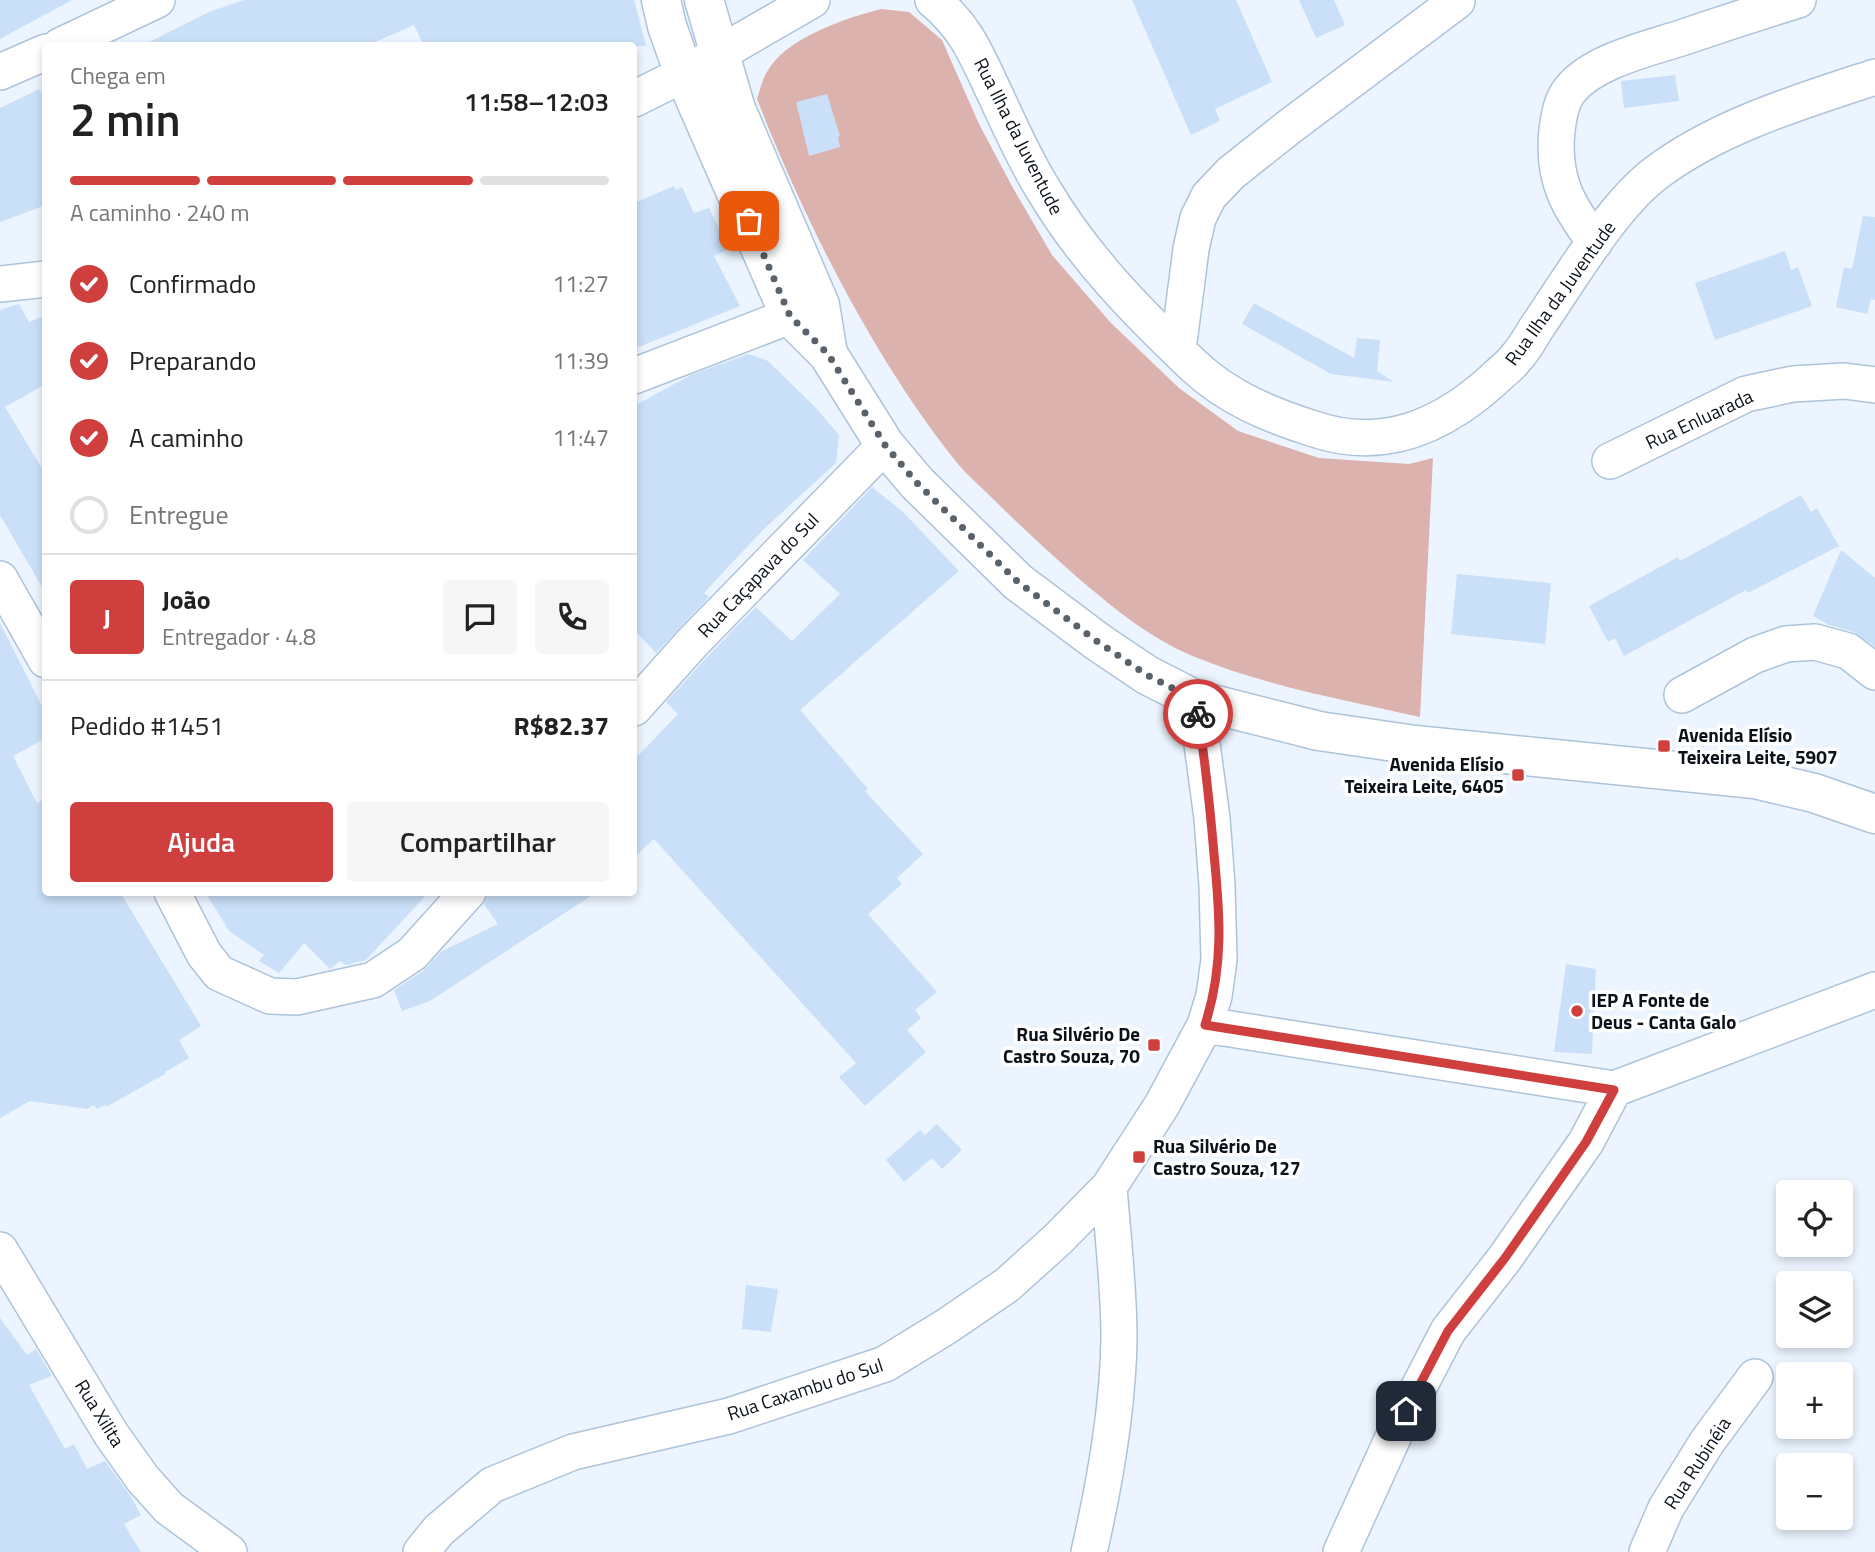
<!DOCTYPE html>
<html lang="pt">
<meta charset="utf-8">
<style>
body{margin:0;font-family:"Titillium Web",sans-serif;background:#f6f6f6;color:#222;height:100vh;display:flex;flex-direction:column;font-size:26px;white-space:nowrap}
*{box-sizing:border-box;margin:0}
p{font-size:23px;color:#767676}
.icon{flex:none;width:38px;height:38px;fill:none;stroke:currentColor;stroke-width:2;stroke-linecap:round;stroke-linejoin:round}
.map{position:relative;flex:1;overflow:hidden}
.sheet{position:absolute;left:42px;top:42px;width:595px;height:854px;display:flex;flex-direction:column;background:#fff;border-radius:7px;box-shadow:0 4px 10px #0003}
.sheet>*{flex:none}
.fabs{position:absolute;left:1776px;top:1180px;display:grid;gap:14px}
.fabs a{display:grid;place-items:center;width:77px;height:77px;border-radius:7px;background:#fff;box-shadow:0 4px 10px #0003;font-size:35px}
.pin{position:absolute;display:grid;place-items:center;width:60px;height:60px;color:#fff;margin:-30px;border-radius:14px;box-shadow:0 4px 10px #0006}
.courier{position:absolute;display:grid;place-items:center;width:70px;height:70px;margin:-35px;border:5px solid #ce3f3e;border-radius:50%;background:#fff;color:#222;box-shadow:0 2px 9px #0007}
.overview em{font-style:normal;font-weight:600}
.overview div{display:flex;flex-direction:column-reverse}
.overview{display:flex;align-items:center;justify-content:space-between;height:119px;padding:0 28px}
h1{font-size:46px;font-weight:600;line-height:52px}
.bar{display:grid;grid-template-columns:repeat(4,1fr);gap:10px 7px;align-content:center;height:84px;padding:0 28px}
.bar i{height:9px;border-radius:5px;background:#e0e0e0}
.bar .on{background:#ce3f3e}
.bar p{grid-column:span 4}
.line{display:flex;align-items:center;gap:18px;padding:0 28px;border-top:2px solid #e0e0e0}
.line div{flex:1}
.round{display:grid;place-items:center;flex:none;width:74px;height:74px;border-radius:7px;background:#f6f6f6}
ol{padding:0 28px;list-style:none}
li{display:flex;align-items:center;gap:21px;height:77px}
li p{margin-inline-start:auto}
li .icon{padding:7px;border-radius:50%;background:#ce3f3e;color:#fff;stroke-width:4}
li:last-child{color:#767676}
li i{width:38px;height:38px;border:4px solid #e0e0e0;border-radius:50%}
.button{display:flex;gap:14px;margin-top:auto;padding:14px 28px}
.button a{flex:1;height:80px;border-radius:7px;background:#ce3f3e;color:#fff;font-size:28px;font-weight:600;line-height:80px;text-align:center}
.button a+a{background:#f6f6f6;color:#222}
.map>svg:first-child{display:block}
.forest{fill:#dcb2ae}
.building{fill:#cae0f8}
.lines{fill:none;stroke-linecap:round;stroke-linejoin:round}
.minor-casing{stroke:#adc3da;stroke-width:38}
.major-casing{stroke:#adc3da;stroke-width:41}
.minor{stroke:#fff;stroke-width:35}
.major{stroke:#fff;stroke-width:38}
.done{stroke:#59616a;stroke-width:7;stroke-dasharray:0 12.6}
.route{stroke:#ce3f3e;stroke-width:9}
.poi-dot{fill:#ce3f3e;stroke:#fff;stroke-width:2.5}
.labels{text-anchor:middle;stroke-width:7;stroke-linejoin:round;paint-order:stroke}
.street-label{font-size:19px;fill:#0a1119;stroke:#fff}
.poi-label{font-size:19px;font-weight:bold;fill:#0a1119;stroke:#fff;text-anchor:start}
</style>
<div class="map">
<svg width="1875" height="1552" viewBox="0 0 1875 1552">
<rect width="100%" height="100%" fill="#ecf5ff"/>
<path class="forest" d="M881 9 909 12 942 40 979 124 1013 188 1052 255 1111 323 1179 388 1238 431 1319 458 1409 464 1433 458 1420 717C1345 700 1266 686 1195 657 1148 638 1107 603 1069 570 1041 545 1014 520 988 494 978 484 967 475 958 464 875 361 805 222 757 99 760 90 762 80 767 72 785 38 846 18 881 9Z"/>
<path class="building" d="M0 0H72L0 39Z
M244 0H634L646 46H424L414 25 366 46H141L209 12Z
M1132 0H1236L1272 82 1215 109 1220 121 1191 135Z
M1299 0H1334L1345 25 1316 38Z
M1675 75 1679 101 1624 108 1621 81Z
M39 89 46 102V205L0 222V108Z
M827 94 840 136 838 137 840 147 809 156 796 102Z
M674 186 676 190 682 187 694 213 709 208 729 249 714 256 740 306 634 349V203Z
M1863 216 1875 217V300L1871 299 1867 314 1836 307 1844 267 1852 269Z
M1785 251 1791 270 1798 267 1812 306 1715 340 1695 283Z
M1254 303 1354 358 1357 338 1380 340 1377 371 1394 382 1331 374 1242 324Z
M19 304 29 322 46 315V384L5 407 46 475V594L0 515V310Z
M748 354 768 361 815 407 839 435 836 463 765 528 729 566 704 593 709 597 656 653 634 630V406L691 375Z
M872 487 903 512 959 571 800 710 868 789 865 791 923 854 897 878 902 884 868 914 937 992 915 1010 921 1018 907 1030 926 1052 865 1106 839 1077 856 1063 654 839 634 857V760L678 714 666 702 707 657 756 607 792 641 840 594 803 560Z
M1801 495 1811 512 1817 508 1839 546 1748 593 1746 590 1624 656 1615 638 1608 642 1589 606 1678 557 1680 561Z
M1841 550 1875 578V647L1854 632 1829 625 1813 616Z
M1457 574 1551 583 1545 644 1451 634Z
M0 623 46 714V738L13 756 37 803 46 798V892H120L201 1026 179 1040 189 1058 165 1072V1074L106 1107 105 1105 97 1109 94 1105 87 1109 30 1101 0 1118Z
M205 892H429L366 960 346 965 340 961 330 969 304 943 279 973 259 961 264 955 229 931Z
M488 892H597L430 1001 402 1011 394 990 423 971 442 951 498 924 484 904Z
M1566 964 1596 969 1592 1054 1554 1052Z
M937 1124 962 1150 942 1169 932 1158 904 1182 886 1160 920 1130 925 1135Z
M746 1285 778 1289 771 1332 742 1329Z
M0 1318 27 1355 36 1349 52 1376 29 1385 65 1449 74 1444 87 1469 105 1461 130 1495 141 1515 124 1524 141 1552H0Z"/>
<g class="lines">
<g class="minor-casing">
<path id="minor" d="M933 0C968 29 977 57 996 96 1010 127 1025 160 1043 189 1083 257 1137 312 1194 366 1228 398 1270 415 1314 429 1382 452 1441 427 1492 381 1499 374 1509 367 1515 359 1524 350 1530 338 1537 327 1569 281 1612 206 1656 173 1718 126 1802 101 1875 77
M60 46 157 0
M0 72 46 52
M634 99 684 74 812 0
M1595 242C1567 205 1552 178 1557 130 1559 116 1561 101 1570 90 1593 61 1647 49 1681 38 1719 25 1759 12 1798 0
M0 284 46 279
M1178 350 1191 249 1198 218 1209 196 1231 173 1289 127 1457 1
M634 376 816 306
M1610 461 1746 394 1793 384 1844 381 1875 385
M0 579 46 660
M1682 695 1755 655 1786 644 1815 642 1848 651 1875 672
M634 708 692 643 885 445
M172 892 204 954 219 973 270 996 297 997 373 980 412 954 468 892
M1205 1025 1614 1089 1875 990
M0 1250 111 1434 143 1479 169 1508 229 1552
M421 1552 439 1530 492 1485 573 1452 729 1416 885 1364 947 1326 1007 1285 1058 1239 1109 1187 1162 1105 1205 1025 1214 996 1219 960 1217 885 1212 818 1196 700
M1089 1552C1105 1483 1118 1409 1119 1338 1119 1288 1113 1238 1109 1187
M1341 1552 1396 1431 1448 1331 1505 1258 1586 1142 1614 1089
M1647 1552 1666 1508 1707 1442 1755 1377"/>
</g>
<g class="major-casing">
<path id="major" d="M661 0 667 26 684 74 790 316 828 354 885 445 917 483 1018 582 1098 642 1147 675 1196 700 1319 731 1415 745 1755 779 1814 793 1875 814
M704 0 736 109 820 305 828 354"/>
</g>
<use href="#minor" class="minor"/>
<use href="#major" class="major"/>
</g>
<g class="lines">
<path class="done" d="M749 221 790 316 828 354 885 445 917 483 1018 582 1098 642 1147 675 1196 700 1198 714"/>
<path class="route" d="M1198 714C1205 761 1210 807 1214 854 1220 915 1224 966 1205 1025L1614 1090 1586 1142 1505 1258 1448 1331 1406 1411"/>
</g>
<g class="poi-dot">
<rect x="1657" y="739" width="14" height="14" rx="3.5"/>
<rect x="1511" y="768" width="14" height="14" rx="3.5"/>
<circle cx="1577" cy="1011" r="7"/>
<rect x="1147" y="1038" width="14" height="14" rx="3.5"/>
<rect x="1132" y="1150" width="14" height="14" rx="3.5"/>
</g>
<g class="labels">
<g class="street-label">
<text transform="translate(1019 136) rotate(63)" y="7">Rua Ilha da Juventude</text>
<text transform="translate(1560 293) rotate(-54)" y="7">Rua Ilha da Juventude</text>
<text transform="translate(1699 419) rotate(-25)" y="7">Rua Enluarada</text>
<text transform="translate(758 575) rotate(-46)" y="7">Rua Caçapava do Sul</text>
<text transform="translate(805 1389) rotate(-18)" y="7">Rua Caxambu do Sul</text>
<text transform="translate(100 1413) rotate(58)" y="7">Rua Xilita</text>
<text transform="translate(1697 1463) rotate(-57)" y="7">Rua Rubinéia</text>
</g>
<g class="poi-label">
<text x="1678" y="742">Avenida Elísio<tspan x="1678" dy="22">Teixeira Leite, 5907</tspan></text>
<text x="1504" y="771" text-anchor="end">Avenida Elísio<tspan x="1504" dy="22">Teixeira Leite, 6405</tspan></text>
<text x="1591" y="1007">IEP A Fonte de<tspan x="1591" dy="22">Deus - Canta Galo</tspan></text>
<text x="1140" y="1041" text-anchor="end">Rua Silvério De<tspan x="1140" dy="22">Castro Souza, 70</tspan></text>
<text x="1153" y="1153">Rua Silvério De<tspan x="1153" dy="22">Castro Souza, 127</tspan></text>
</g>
</g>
</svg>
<div class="fabs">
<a><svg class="icon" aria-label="locate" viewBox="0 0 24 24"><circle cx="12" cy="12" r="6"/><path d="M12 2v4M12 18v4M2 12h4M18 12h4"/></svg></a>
<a><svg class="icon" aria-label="layers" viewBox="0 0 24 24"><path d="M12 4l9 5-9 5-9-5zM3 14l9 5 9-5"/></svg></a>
<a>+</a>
<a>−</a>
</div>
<div class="pin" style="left:749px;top:221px;background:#ea580c"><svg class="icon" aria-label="bag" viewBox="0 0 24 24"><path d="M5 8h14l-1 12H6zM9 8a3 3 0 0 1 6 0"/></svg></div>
<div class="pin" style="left:1406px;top:1411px;background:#1f2937"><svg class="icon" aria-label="home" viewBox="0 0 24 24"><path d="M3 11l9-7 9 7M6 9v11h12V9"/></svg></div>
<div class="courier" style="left:1198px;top:714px"><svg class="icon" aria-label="bike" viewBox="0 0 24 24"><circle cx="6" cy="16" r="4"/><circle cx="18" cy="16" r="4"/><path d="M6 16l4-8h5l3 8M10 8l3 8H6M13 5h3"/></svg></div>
<section class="sheet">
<div class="overview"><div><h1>2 min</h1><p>Chega em</p></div><em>11:58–12:03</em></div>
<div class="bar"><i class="on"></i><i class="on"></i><i class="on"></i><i></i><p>A caminho · 240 m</p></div>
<ol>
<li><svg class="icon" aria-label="check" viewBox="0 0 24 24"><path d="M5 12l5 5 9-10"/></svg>Confirmado<p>11:27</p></li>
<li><svg class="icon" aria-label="check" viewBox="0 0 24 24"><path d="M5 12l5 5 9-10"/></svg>Preparando<p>11:39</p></li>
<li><svg class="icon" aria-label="check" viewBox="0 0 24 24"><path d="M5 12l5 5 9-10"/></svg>A caminho<p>11:47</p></li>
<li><i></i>Entregue</li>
</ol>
<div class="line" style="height:126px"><b class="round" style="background:#ce3f3e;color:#fff">J</b><div><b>João</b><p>Entregador · 4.8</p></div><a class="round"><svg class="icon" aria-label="chat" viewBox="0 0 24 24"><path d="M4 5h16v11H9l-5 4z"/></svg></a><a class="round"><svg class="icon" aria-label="phone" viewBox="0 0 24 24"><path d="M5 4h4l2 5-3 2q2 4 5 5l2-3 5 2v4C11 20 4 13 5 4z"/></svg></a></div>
<div class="line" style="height:91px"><div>Pedido #1451</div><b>R$82.37</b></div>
<div class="button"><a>Ajuda</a><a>Compartilhar</a></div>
</section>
</div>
